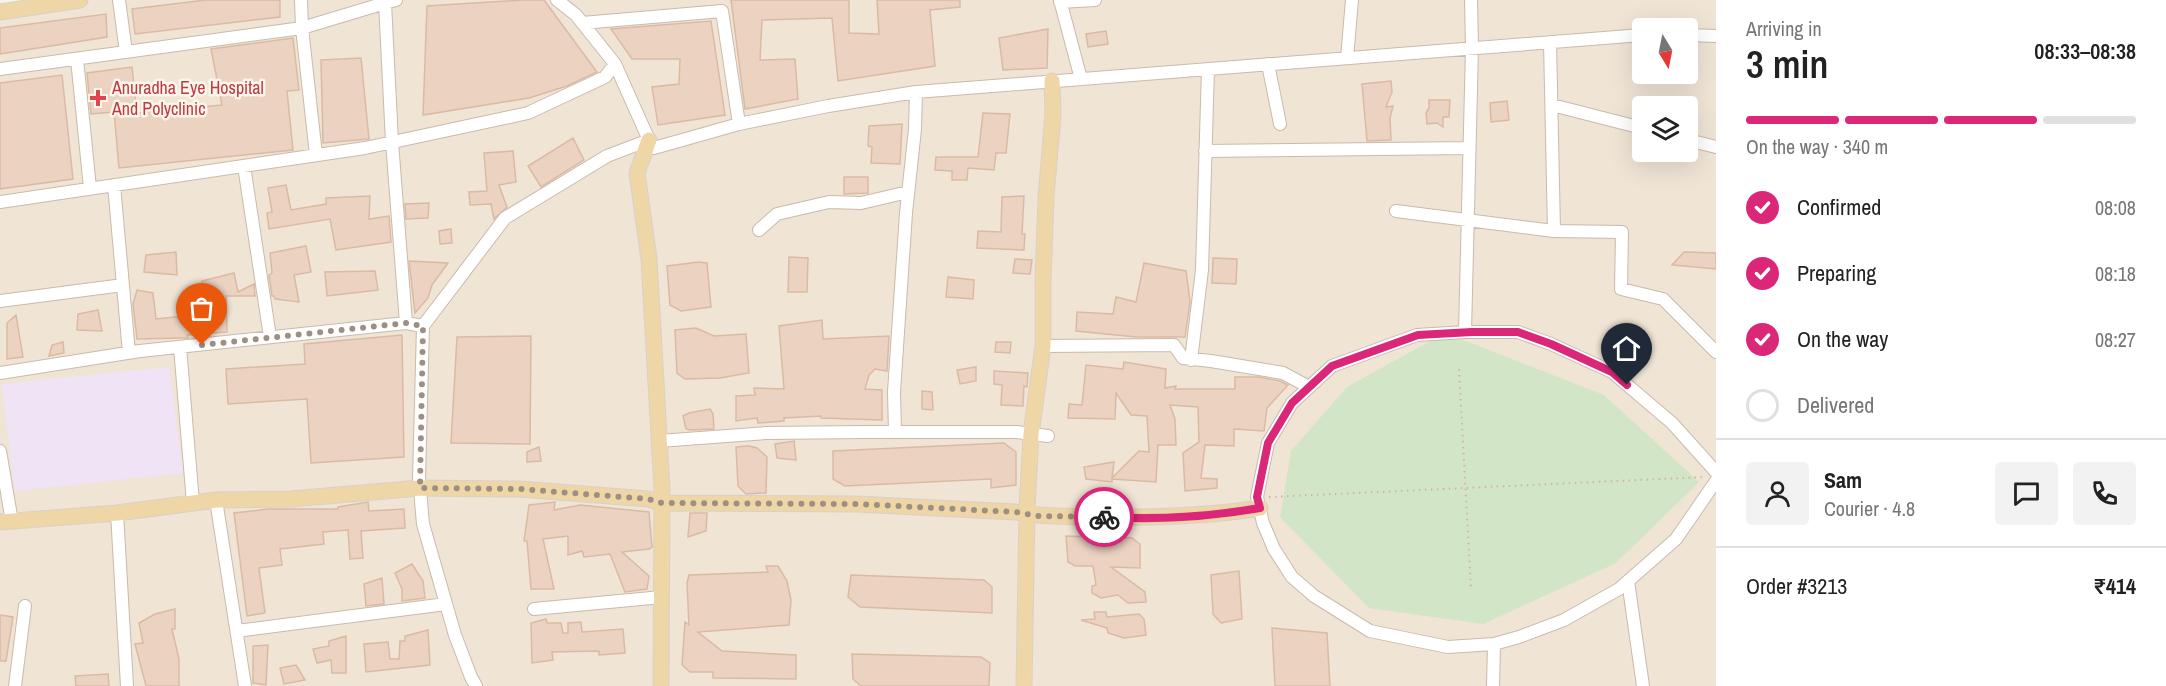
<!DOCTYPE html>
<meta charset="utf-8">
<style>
body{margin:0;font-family:"Archivo Narrow",sans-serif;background:#f2f2f2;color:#222;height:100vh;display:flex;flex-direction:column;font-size:22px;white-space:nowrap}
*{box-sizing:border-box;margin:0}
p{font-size:20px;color:#767676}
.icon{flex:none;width:33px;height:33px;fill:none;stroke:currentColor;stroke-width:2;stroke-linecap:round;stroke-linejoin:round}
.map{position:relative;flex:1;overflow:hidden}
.drawer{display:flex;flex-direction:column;background:#fff;width:450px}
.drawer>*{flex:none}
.needle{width:39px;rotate:170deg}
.buttons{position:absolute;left:1632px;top:18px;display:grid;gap:12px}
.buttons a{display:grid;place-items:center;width:66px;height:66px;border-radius:6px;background:#fff;box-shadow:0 6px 24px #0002;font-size:30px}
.pin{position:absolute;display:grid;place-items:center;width:51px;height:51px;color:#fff;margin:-62px -26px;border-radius:50% 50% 50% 0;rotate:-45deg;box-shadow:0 0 6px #0007}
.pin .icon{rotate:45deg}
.courier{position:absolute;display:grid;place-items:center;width:60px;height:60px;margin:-30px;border:4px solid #db2777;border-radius:50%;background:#fff;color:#222;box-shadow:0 2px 8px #0007}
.summary em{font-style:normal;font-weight:600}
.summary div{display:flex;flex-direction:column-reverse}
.summary{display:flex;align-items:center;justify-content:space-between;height:102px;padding:0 30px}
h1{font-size:39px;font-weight:600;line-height:45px}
.bar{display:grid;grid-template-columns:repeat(4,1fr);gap:9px 6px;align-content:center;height:72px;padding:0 30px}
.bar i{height:8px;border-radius:4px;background:#e0e0e0}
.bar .on{background:#db2777}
.bar p{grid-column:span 4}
.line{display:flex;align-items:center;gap:15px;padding:0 30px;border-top:2px solid #e0e0e0}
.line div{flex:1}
.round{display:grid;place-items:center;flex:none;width:63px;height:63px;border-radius:6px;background:#f2f2f2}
ol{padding:0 30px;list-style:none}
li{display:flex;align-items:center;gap:18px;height:66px}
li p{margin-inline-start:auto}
li .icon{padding:6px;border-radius:50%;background:#db2777;color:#fff;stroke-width:4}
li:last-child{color:#767676}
li i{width:33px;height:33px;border:3px solid #e0e0e0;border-radius:50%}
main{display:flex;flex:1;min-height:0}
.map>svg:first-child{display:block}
.residential{fill:#f0e4d5;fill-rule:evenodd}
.education{fill:#efe3f5}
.green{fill:#d2e5c6}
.building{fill:#ebd2c1;stroke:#dbbaa4;stroke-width:1.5}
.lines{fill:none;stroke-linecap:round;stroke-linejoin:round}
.minor-casing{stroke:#c9baad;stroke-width:14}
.major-casing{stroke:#d7d1cd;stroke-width:17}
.path{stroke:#cfb6a4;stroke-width:2;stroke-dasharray:1.5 4.5;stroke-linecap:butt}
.minor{stroke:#fff;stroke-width:12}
.major{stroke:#efd6a6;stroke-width:15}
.done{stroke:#9f8f83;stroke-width:6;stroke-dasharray:0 10.8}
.route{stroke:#db2777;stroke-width:8}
.health-dot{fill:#e0444e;stroke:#fcf6eb;stroke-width:2}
.labels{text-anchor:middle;stroke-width:5;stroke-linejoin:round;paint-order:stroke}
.health-label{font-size:18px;fill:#be3a42;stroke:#fcf6eb;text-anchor:start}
</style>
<main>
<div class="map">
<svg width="1716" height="686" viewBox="0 0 1716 686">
<rect width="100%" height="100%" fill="#f9f2e6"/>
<path class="residential" d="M30 0H1716V686H0V3ZM1642 28H1688V74H1642ZM1642 106H1688V152H1642Z"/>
<path class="education" d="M169 367 183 473 15 491 1 384Z"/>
<path class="green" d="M1445 333 1604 395 1699 482 1616 563 1483 624 1369 608 1280 517 1291 451 1347 387Z"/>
<path class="building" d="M206 0H280V17L135 34 132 9Z
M524 0H544L597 72 567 86 529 98 423 115 427 6Z
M731 0H849V33L879 34 877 0H960V7L930 10 935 66 838 81 832 18 762 20 760 60 795 59 798 99 745 109Z
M106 14 107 37 0 54V28Z
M711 21 725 115 658 125 652 87 679 84 680 59H632L611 29Z
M1048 29 1047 68 1003 70 999 38Z
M1106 31 1108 44 1088 47 1086 34Z
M293 38 299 90 287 91 293 150 119 168 114 112 91 114 87 73 132 67 137 113 222 105 211 49Z
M361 58 369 139 323 143 321 60Z
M62 75 73 179 0 189V83Z
M1391 81 1392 92 1386 107 1393 106 1390 118 1391 140 1367 141 1362 84Z
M1429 100H1450L1449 117H1443V127L1437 123 1427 124 1426 113 1429 108Z
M1507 101 1509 120 1491 122 1490 103Z
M983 113 1010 114 1006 153H996L994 170 968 168 967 180H952V171L935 170 936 157H978Z
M902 124 900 164 871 163 872 147 868 146 869 126Z
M573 138 584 160 541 187 528 166Z
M513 151 516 182 499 185 507 207 494 219 491 204 470 205 469 192 487 191 484 153Z
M844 177H868V193L844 194Z
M286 185 291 210 326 204V198L370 196 369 219 389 216 391 242 336 250 330 219 269 229 267 213 272 212 268 188Z
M1024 196 1022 234H1025L1024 250 977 248 978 231 1001 232 1002 197Z
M429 203 428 218 406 219 405 204Z
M451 229 452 243 440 244 439 231Z
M306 246 311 272 294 275 299 302 275 299 274 296H272L269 275 272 273 270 253Z
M176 252 177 275 144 272 146 255Z
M1684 252 1716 253V269L1672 265Z
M789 257 808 258 807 292H788Z
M1213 258 1237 259 1236 284 1212 283Z
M1015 259 1032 260 1030 274 1013 273Z
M409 261 448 263 432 285 428 298 415 313Z
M699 262 707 263 711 307 681 311 670 305 667 266Z
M1144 263 1186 271 1190 302 1185 337H1136L1076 331 1077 312 1113 314 1116 297 1136 302Z
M375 271 378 290 327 296 325 272Z
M234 273 238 292 254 284 255 296H226L227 332 187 335 188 338H181L137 339 133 304 137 290 153 293 156 319 203 314 202 281Z
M948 277 974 280 973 299 946 297Z
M98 310 102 331 77 330 78 314Z
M16 315 23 357 7 359V323Z
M822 320 823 339 889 336 887 371 875 369 869 375 865 389 882 390V420L821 418V416L784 418V421L758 423 757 418 736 421V396L755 395 754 388 784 389 779 326Z
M696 328 714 336 746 334 749 373 720 378 685 379 677 373 675 330Z
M402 335 404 457 311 463 307 399 228 404 226 369 305 364 304 344Z
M531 336 530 444 451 443 457 337Z
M63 342 64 353 49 356 52 345Z
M996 342H1011L1010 353 995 352Z
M1124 362 1166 369 1165 388 1176 386 1175 389H1235V377H1259L1280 381 1288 385 1267 408 1264 431 1234 429V446L1205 445 1201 478 1217 479V488L1185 491 1183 453 1199 442 1198 407 1170 405 1175 419 1176 445H1158L1156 482 1112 479V482L1086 479 1084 467 1114 462 1112 478 1139 451 1149 452 1147 416 1131 415 1116 393 1115 419 1068 418 1069 404 1082 405 1086 365 1123 369Z
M976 367V381L960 384 957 370Z
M994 371 1028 373 1027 387 1024 386 1023 406 1001 405 1002 385 994 384Z
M922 391 932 392 933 410 922 409Z
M710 409 713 414 714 429 690 430 686 429 683 416 689 413Z
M794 441 796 460 777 458 775 444Z
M1004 443 1016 452V485L991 488V479L845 486 833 479V451Z
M749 446 757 448 767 457 766 493 746 494 738 486 736 447Z
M539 447 541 461 527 462V452Z
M368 502 369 511 404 509 405 528 361 531 363 558 350 559 348 530 323 532 324 544 280 549 282 565 259 568 265 613 247 616 234 513 268 509H338V507Z
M555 502 554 510 580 505 649 512 652 547 649 549 622 552 649 576 647 589 625 592 610 554 584 557 582 551 568 555V536L543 539 554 589H531L527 541H524L529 505Z
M690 513H707L706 531 688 537Z
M1066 536 1132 538 1140 544V568L1111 567 1145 592 1146 602 1128 603 1118 595 1101 598 1092 593V586L1096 585 1093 566H1075L1068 562Z
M412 564 423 581 425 598 402 601V589L395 573Z
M766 566H778L787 581 791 600 789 625 698 632 722 651 796 655V679L713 678V672H690L682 665 685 622 689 625 687 583 689 575 768 572Z
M1239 571 1242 619 1221 623 1213 614 1211 575Z
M851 575 984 580 992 587V613L860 607 848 597Z
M382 578 384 604 366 606 364 584Z
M175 609V629H172L179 659V686H146L135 644 143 643 139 623 155 614Z
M1094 612H1106L1107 617 1139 614 1144 619 1146 635 1124 638 1108 633 1107 628 1081 620 1095 619Z
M0 615 13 617 6 661H0Z
M546 619 547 623H561L563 633H568V623L581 622 582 632 623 629 625 653 599 655V651L552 652 553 660 532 663 531 623Z
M1272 628 1327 633 1330 686H1275Z
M428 630 430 665 366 672 364 644 388 642 390 659H399L400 641H405V636Z
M346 636V673H332L331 660 317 663 313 649 329 646V641Z
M268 645 266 685 253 683V646Z
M852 654 981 657 990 663 989 686H861L853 679Z
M296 665 305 680 284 684 280 668Z
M108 674 109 686H76L75 676Z"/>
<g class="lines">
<g class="minor-casing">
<path id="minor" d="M119 0 126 52
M301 0 302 28 385 3V0
M396 0 385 3 392 142 406 323
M557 0 576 15 615 64 649 140
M1060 0 1081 79
M1060 2 1095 0
M582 23 722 11 739 124
M1688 35 1716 36
M1550 42 1554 231 1622 232 1621 289 1663 299 1716 352
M1347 58 1352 0
M77 59 90 188
M1268 64 1280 124
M0 69 302 28 316 155
M1552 105 1642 128
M1688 140 1716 147
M1205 151 1469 148
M244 166 270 337
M114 185 129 353
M0 202 365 148 528 113 605 77 615 64
M1396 211 1554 231
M759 230 777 214 829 202 861 203 908 192
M0 301 123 285
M1465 332 1472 48 1471 0
M1043 346 1174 345 1183 358 1211 361 1283 373 1309 387
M180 347 193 503
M1191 360 1202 270 1208 69
M0 373 140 351 406 323 423 326
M895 432 894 392 906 213 915 129 916 92
M659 441 766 433 863 432H1016L1048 436
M0 451 11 516
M1716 472 1672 423 1612 372 1551 344 1518 332H1465L1417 335 1332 366 1292 403 1268 443 1257 497 1263 523 1274 549 1292 577 1314 596 1370 631 1448 647 1494 644 1519 637 1564 620 1619 589 1676 539 1716 481
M216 500 245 686
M117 513 127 686
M1628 581 1643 686
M534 609 662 597
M237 631 446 604
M15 686 25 606
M476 686 471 677 455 635 423 524 419 478 423 326 505 218 607 156 649 140 654 148 739 124 828 106 916 92 1642 35
M1493 686 1494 644"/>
</g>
<g class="major-casing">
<path id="major" d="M0 12 80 0
M649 140 637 173 649 259 662 490 661 686
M0 522 117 513 216 500 291 499 420 488 520 489 648 499 662 503 857 504 1016 512C1042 517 1068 516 1094 517 1150 518 1204 517 1260 508
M1024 686 1027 509 1031 434 1043 346V281L1046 197 1053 115 1052 81"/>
</g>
<path class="path" d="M1459 369 1471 588
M1269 497 1704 477"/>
<use href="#minor" class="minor"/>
<use href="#major" class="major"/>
</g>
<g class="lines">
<path class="done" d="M202 345 406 323 423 326 420 488 520 489 648 499 662 503 857 504 1016 512 1038 516 1104 517"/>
<path class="route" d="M1104 517C1156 520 1208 517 1260 508L1257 497 1268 443 1292 403 1332 366 1418 335 1472 332H1518L1551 344 1612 372 1627 385"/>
</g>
<path class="health-dot" d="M95 89h6v6h6v6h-6v6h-6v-6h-6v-6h6z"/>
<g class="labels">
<g class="health-label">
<text x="112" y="94">Anuradha Eye Hospital<tspan x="112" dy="21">And Polyclinic</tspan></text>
</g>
</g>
</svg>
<div class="buttons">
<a><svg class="needle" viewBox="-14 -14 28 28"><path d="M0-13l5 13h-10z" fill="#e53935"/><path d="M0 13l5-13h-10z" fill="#767676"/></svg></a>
<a><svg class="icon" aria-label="layers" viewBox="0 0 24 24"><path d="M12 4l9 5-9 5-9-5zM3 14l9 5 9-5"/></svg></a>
</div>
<div class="pin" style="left:202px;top:345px;background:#ea580c"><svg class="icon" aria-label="bag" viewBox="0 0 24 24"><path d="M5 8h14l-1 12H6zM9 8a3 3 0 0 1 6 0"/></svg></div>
<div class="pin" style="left:1627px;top:385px;background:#1f2937"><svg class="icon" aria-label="home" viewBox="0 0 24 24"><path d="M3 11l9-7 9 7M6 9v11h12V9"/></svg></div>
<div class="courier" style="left:1104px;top:517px"><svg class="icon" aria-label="bike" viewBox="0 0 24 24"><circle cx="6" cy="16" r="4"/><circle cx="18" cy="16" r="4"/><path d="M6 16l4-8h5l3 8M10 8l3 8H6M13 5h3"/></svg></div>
</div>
<section class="drawer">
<div class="summary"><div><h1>3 min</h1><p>Arriving in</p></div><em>08:33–08:38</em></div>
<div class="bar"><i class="on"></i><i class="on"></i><i class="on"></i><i></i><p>On the way · 340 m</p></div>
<ol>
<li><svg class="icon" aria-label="check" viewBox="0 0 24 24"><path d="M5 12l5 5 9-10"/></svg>Confirmed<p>08:08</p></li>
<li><svg class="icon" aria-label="check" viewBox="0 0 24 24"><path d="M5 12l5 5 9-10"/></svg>Preparing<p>08:18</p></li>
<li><svg class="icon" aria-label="check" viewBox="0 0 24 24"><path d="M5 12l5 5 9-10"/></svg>On the way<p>08:27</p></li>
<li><i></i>Delivered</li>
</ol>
<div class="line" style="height:108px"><a class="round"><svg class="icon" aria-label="person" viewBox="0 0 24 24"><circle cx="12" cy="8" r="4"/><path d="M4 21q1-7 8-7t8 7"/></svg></a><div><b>Sam</b><p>Courier · 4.8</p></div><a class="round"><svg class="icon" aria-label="chat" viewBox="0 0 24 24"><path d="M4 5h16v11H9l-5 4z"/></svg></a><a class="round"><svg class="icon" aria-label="phone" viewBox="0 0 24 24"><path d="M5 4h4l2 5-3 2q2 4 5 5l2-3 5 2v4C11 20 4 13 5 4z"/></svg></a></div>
<div class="line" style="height:78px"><div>Order #3213</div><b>₹414</b></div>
</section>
</main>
